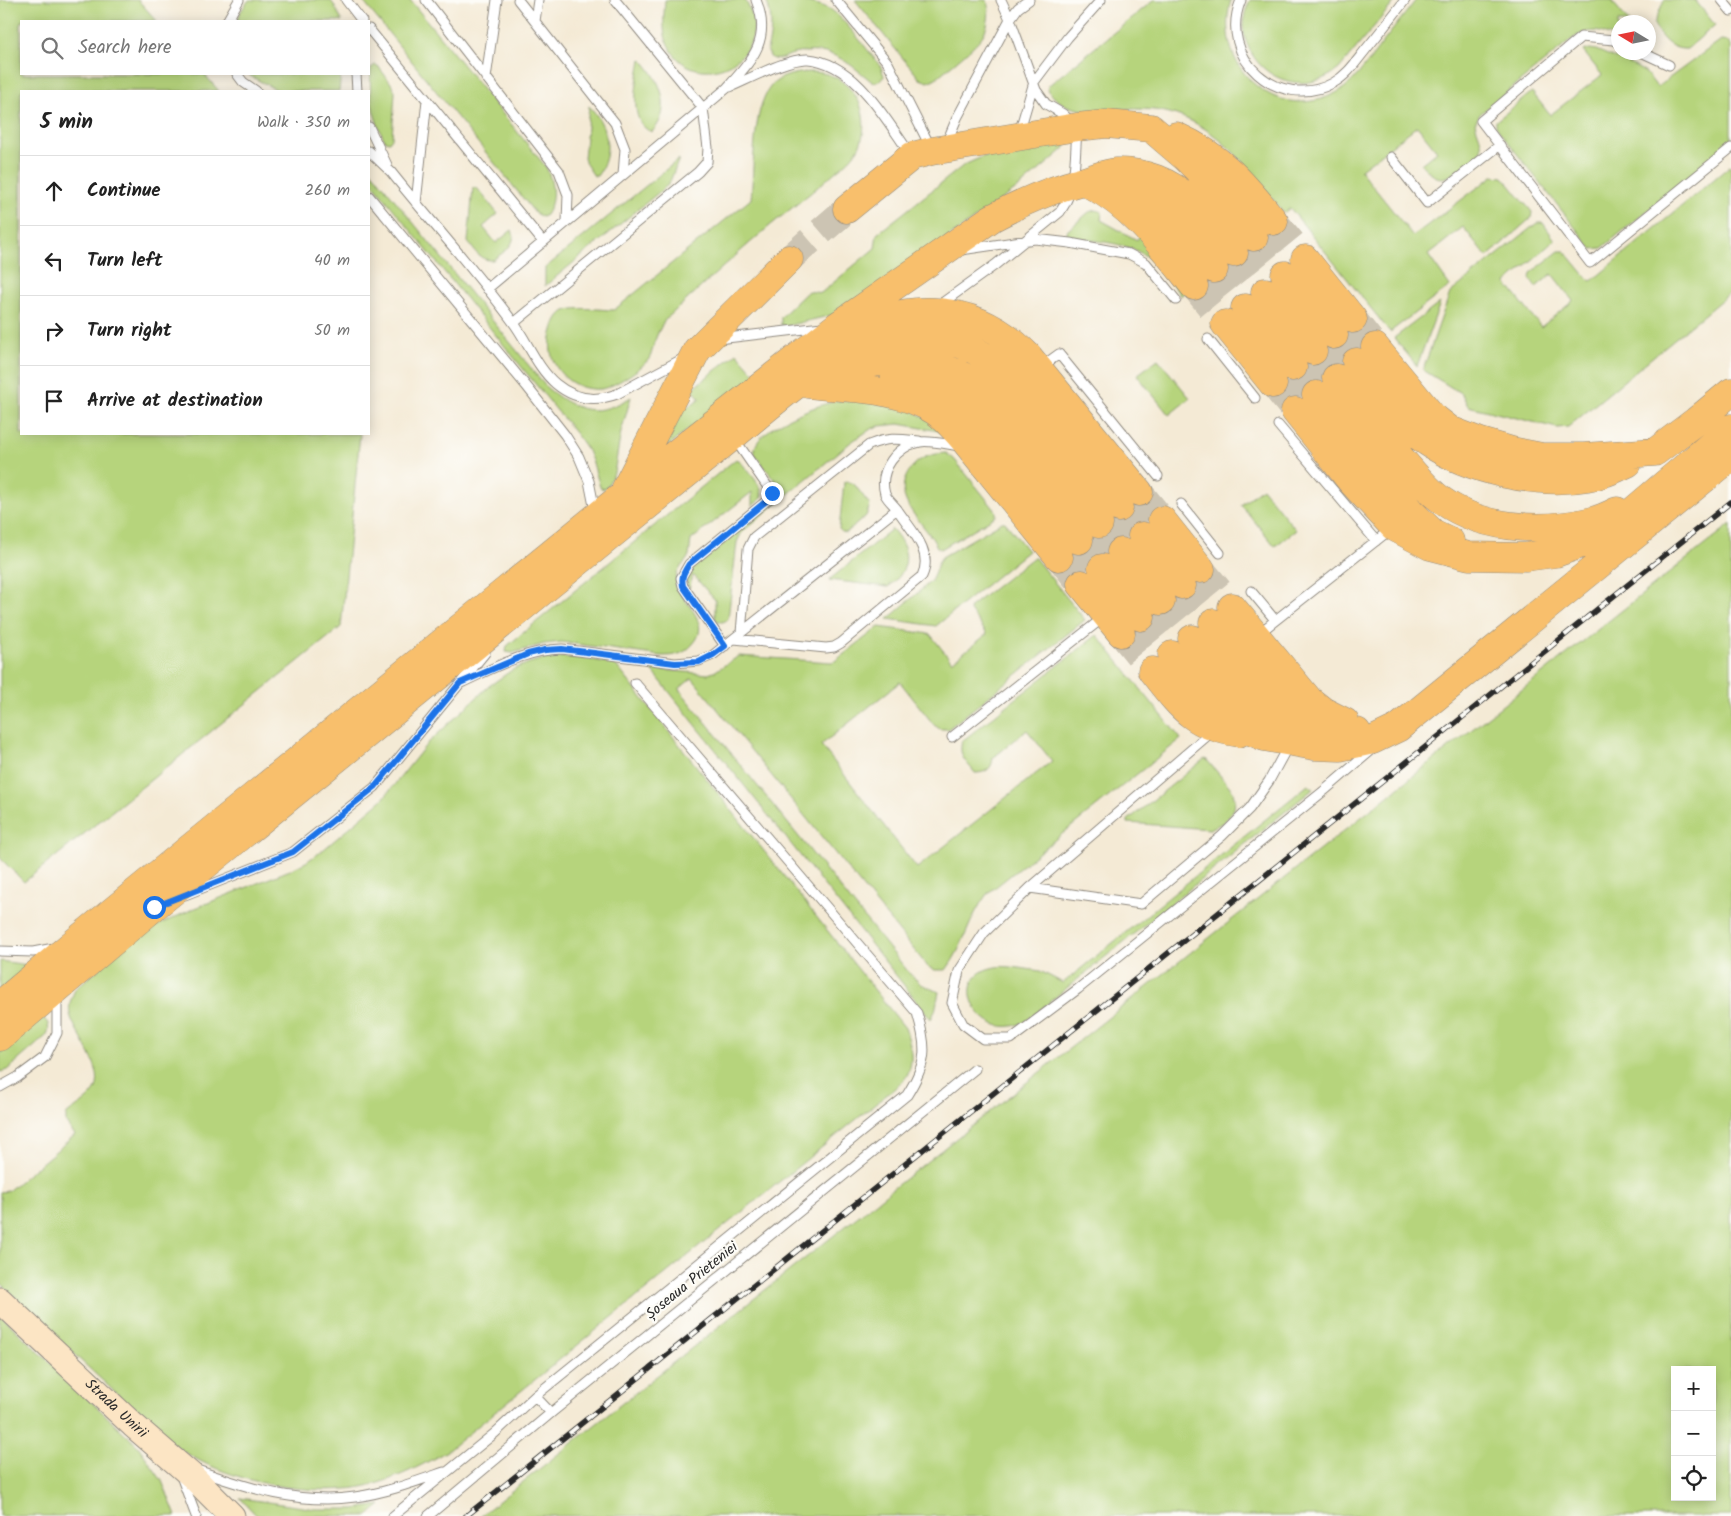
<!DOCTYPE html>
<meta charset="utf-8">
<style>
:root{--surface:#fff;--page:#f6f6f6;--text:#222;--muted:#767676;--line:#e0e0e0}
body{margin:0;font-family:Kalam,sans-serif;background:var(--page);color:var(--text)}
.controls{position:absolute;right:15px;bottom:15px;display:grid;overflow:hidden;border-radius:0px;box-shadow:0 2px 12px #0003}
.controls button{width:45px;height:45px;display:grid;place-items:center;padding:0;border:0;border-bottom:1px solid var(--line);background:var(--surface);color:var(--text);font:25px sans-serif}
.compass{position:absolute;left:1611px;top:15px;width:45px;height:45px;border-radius:50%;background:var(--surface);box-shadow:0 2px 12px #0003;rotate:280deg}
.stop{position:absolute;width:15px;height:15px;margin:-11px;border:4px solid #1a73e8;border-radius:50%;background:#fff}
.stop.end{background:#1a73e8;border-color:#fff;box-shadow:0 1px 5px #0008}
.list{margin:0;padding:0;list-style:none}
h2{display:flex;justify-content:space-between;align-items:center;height:65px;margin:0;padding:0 20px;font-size:21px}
h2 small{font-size:16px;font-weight:400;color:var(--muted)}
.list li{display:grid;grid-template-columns:32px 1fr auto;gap:15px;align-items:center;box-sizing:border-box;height:70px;padding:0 20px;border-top:1px solid var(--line)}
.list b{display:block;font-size:19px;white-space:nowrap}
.list em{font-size:16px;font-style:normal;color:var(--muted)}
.icon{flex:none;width:28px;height:28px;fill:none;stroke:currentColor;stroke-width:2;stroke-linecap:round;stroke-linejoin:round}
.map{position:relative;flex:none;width:1731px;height:1516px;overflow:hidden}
.search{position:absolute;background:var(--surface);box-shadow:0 2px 12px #0003;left:20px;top:20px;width:350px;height:55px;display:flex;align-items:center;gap:12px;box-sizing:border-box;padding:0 18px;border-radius:0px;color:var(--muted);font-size:19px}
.panel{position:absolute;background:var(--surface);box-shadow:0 2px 12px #0003;left:20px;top:90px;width:350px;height:345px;border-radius:0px}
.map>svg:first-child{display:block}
</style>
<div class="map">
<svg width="1731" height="1516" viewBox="0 0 1731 1516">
<rect width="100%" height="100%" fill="#fdfcf7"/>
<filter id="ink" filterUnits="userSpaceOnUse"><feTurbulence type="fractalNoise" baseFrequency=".02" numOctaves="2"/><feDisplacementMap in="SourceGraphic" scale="10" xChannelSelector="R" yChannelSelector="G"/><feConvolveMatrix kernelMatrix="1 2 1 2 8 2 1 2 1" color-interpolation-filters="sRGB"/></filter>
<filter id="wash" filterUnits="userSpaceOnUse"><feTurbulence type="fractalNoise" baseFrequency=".0096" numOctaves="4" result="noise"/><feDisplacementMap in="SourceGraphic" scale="20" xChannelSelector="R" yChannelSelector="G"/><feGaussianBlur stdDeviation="1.12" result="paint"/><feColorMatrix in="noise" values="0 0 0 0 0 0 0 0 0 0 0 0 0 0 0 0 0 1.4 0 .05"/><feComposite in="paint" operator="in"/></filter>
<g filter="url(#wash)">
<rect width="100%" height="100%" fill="#f4ead5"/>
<!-- green -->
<path fill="#b6d47b" stroke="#708053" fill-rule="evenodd" d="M0,0H138L157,21H21V74H204L219,91H21V434H360L341,627L24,882L0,858Z
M249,0H330L334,5L342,21H237L241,11Z
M362,0H410L546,167C553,182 556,200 546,215L542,217L535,213Z
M665,0H745C782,58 691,101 667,42C662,29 664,14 665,0Z
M766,0C787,0 811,0 830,9C842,16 871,54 881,67L884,76L882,80L875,82L871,81C844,59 830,46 793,54C786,56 778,62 771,58L767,50C772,33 773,17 766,0Z
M855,0H987C990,12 989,24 983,35C978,44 946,70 936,78L928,82L920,79Z
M1154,0H1231C1211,70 1282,130 1344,88C1354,81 1364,67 1372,57C1386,38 1401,19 1416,0H1611L1629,22H1618V35C1612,37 1609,35 1603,33C1593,29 1584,32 1575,37L1480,114L1475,123C1477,132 1483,141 1481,150C1479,158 1470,163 1464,167C1444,181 1438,183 1421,164L1437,151L1417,126L1360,170L1413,236L1493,176L1503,177L1532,212L1531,218L1487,257L1463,227L1428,255L1450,286L1390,332L1290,208L1284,213C1256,179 1230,139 1189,120C1172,112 1155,109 1137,109C1103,107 1073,121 1047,90L1049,85Z
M1250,0H1396L1339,69C1300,100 1248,75 1243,27C1243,18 1246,8 1250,0Z
M1664,0H1695L1715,25L1687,49C1671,50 1660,38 1654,24Z
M1721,40L1727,41L1731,46V142L1602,248L1592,249L1499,131L1496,126V121L1532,92L1550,115L1602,75L1583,51L1590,49L1596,50L1636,67L1646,73L1657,87Z
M641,59C660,78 674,109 652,132C626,123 638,79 641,59Z
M375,65L378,66L393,86L395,92L392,138L389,142L385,141C372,114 369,98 371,68Z
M810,72C830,72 843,79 855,95C866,111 867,136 856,152C850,161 841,167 834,173C814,191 793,207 772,224C735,255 700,288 665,320C660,328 656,336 654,344C652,349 652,354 649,359C641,369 614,387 601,389C568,392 542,362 553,330C555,323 558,315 565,311C576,306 602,310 614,310L751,199C754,170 752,108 771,86C781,75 796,73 810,72Z
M248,74H341L339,91H279L252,77Z
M589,106C608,125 614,154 597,176H594L586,164L584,158Z
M1058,139L1065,141L1066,145L1064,149L1022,185L841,313L786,326L781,325V317L808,291L821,293L875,248L877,234L964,165L982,157Z
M679,159L669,184L545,286V268Z
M1731,165V292L1568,427L1557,428L1468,406L1462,394L1423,370L1450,293L1537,223H1543L1555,240L1506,283L1541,327L1573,301L1552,274L1536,287L1530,279L1531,273L1559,251H1565L1588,279L1591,281L1594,279Z
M369,168L547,388C577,412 597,418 631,397L621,432L614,473L607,487L603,489L600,487L593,463L588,451L576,434L369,179Z
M473,188H477L498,214L483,227L496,243L512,230C518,245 503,252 493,260C480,261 475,251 468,242Z
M1096,210L1102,212L1101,220L1137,240L1142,231L1184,293L1181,296C1173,286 1166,274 1157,265C1135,242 1101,242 1072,238L1067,236V231L1089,212Z
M1440,303L1417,366L1394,338Z
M737,353L756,375L668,446L665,441L680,401L687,408L700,398L692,389Z
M1158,359L1190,398L1169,415L1137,375Z
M856,400L910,409L950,433L899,424L879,426L871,429L851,442L742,532L737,542L728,619C723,623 720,623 715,619V600L693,575L689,589C683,578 688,571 697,564L782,494V489L755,455C748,430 818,404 837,401C843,400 850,400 856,400Z
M946,453L954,459L996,511V516L941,549L937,547C926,522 888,500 910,470C919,457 931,454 946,453Z
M736,459L739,460C745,468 766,488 761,498C759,501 755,504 752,506V492L691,540C690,545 690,551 689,555C686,564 676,568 676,579C676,601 716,620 692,645C683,655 674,656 661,656L562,642L544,644L512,653L506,652L507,646Z
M847,481L854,484L870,505L866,516L846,533L842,532L839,529L844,483Z
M1262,488L1296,530L1275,546L1241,505Z
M1002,522H1005L1028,551L936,626L888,619L930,582C936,574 936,564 942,557Z
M1731,524V1516H480ZM1675,1370H1712V1497H1675Z
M892,529C910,549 912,569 888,587L829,580Z
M1034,557L1085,620L948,729H940L934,725L900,682L821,745L917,868L1052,761L1027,730L993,758C992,769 986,773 975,773C966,761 958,757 962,741L1097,635L1181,739L987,894C968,919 965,945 946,970H935L928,967L692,678L679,689L910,974L921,984L939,992L935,1011L931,1019L651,669L708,674L714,672L739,656L831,662L835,661L879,627L930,634L952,662L987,634L969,609L971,606Z
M562,657L581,658L615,664L905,1028C912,1047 916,1070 900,1084L447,1451C416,1469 381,1487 345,1489C295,1493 234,1481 191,1456C163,1440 141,1416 118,1395C78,1358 38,1321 0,1282V1192L8,1191L75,1135L66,1123V1115C74,1108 86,1102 93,1093C110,1073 75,1035 70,1014C68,1005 72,996 76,988L141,933L193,909L290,870L306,862L323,850L383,799L427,744L489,686L512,670L529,663L543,659Z
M1206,759L1230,787L1233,792L1235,800L1234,809L1224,822L1210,829L1128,823V820L1203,760Z
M1308,785L1313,788L1312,790L1026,1021C982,1046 947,979 991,968C1004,964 1021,969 1034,970L1040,971L1063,983Z
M0,961L28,965L0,991Z
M41,1018C50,1020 50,1030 46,1036L7,1070L0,1072V1050L34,1020Z
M0,1315L138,1446L162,1481L176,1516H0Z
M240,1498L316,1509H354L381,1505L368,1516H257Z"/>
</g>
<g filter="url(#ink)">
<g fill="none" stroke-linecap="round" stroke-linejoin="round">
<!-- highway-tunnel -->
<path stroke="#ccc4b3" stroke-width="28" stroke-dasharray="28 14" stroke-linecap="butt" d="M1274,221L1305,259
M1254,237L1285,275
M1234,253L1265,292
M789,259L847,209
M1214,269L1245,308
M1194,286L1225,324
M1353,319L1375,347
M1334,335L1356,362
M1313,351L1336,378
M1293,367L1316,395
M1273,384L1295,411
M1139,492L1162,520
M1119,508L1142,536
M1099,524L1121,552
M1079,540L1102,568
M1059,557L1081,584
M1201,569L1232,607
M1182,585L1213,623
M1161,601L1192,639
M1141,617L1172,655
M1121,633L1152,671"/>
<defs>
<path id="lane" d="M346,0L362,21
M426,0L559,171L568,195L567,222
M518,0L615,123L625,149L623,175
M836,0L888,63L931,148
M1241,0C1217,58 1279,112 1333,83C1348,75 1357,60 1367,48C1380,32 1393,16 1405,0
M1722,0L1731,11
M227,21L239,0
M535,21L538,0
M369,29L543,242
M1618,42L1614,40L1581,37L1481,121L1590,263L1731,148
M1641,52L1669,65
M237,74L243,82L256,91
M356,74L357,91
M486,78L497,0
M730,87C749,79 788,58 808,59C856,63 886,120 911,155
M369,127L387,165
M1019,133L1034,82L1068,37L1101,0
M946,144L957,118L1010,19L1018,8L1029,0
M369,151L391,172C431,222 475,270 513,322C528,342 537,368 556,384C574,399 595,402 617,394L684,358
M1391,157L1427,203L1500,145
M369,196L528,388L565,435L579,457L589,481L595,511
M416,203L427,100
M961,250L1035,239L1070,243L1129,254L1146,263L1176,300
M487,289L727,88C752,60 772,40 756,0
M938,306L995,265L1060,212C1077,189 1075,155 1077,127L1063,114L1046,104L1036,90L1010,19L1001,0
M514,323L698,172L707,162L708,148L703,108L615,0
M718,339L822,327
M1208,339L1255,398
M1041,367L1059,354L1158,476
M1278,425L1376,541
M1181,504L1220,553
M1251,591L1275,620
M741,633L748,549L754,537L869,445C889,437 899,439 919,441
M1258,634L1391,529
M734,639L826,648L834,647L841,643L922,576C934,551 910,529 897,509
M725,646L683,586L681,578L689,564L770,498L772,493L734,438
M461,683C494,668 525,650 562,649L675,663L699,661L713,655L897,509C893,504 887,499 885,494C878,470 897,446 920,442C930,440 951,445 962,446
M1214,730L1030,888L984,933L959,971L952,1003L963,1024L983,1039H1011L1078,989L1325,790L1374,748
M952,737L1104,617
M1030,888L1141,904L1222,836L1250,808L1269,781L1288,746
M185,895L293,852L375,787L485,653
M0,951L33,952L54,948
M0,1087L18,1077L45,1057L57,1033V995
M535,1396L551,1413
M197,1470C248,1488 300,1505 355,1497C385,1493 415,1482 444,1472
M181,1476L196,1516
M393,1516L495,1433L535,1396L907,1095C927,1063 928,1049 917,1013L635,683
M428,1516L551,1413L975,1069"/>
<g id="secondary">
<path id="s1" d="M0,1300L133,1425L192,1476L232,1516"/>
</g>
<path id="highway" d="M1176,136C1221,156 1244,184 1274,221
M1107,181C1158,193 1183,231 1214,269
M1091,185C1135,208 1163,248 1194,286
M847,209L912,156L932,151L1077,127L1106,124L1151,128L1186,158L1205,177L1254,237
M1305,259L1353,319
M1285,275L1334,335
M1265,292L1313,351
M1245,308L1293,367
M1225,324L1273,384
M844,338C906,298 976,303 1028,356L1139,492
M1375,347L1432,416L1450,430L1481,442L1512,451L1542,457H1584L1655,452L1696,421L1731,392
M1356,362C1373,384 1392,412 1411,431C1416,435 1422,438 1427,442C1470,471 1537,486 1588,477C1602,475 1616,469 1628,463
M836,371C899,352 958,358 1005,408C1016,420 1026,434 1036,447C1057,473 1078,499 1099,524
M895,377C932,380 946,389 973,412L1079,540
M1336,378C1354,400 1371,422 1389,444C1403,461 1418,480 1435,495C1476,530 1541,533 1592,521C1600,519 1609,515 1617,511
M808,384C850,389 898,387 935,411C947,419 956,431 965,441L1059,557
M1316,395L1411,512L1433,533L1450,541
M1295,411L1351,481L1394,527L1430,546L1469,556L1526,557L1556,553L1587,542L1619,523L1731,428
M626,488L697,350L789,259
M1162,520L1201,569
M1142,536L1182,585
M1121,552L1161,601
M1102,568L1141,617
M1081,584L1121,633
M1232,607L1309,700L1323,711L1345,722
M1213,623C1253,673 1285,730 1357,732
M1192,639L1255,715L1281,735
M1172,655L1219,713L1234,724L1264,737L1314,746L1340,747L1373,740L1398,728L1731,457
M1152,671C1180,706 1192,726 1239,733
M0,1005L76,941L622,496L837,326L992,218C1022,202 1051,189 1084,181C1095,178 1105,173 1117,172C1143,171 1171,182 1190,200C1206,216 1220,236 1234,253
M0,1037L154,907L733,436C791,389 854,326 936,338C974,344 1000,364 1025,392L1119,508"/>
</defs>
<!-- lane casing -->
<use href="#lane" stroke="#908a80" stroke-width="11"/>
<!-- secondary casing -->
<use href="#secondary" stroke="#908a80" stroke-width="27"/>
<!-- highway casing -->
<use href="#highway" stroke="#908a80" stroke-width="29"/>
<!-- lane -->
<use href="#lane" stroke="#fff" stroke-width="9"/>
<!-- secondary -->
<use href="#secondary" stroke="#fce5c4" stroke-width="25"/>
<!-- highway -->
<use href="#highway" stroke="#f8bf6c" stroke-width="28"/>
<defs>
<path id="rail" d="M466,1516L1731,502"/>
</defs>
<!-- rail casing -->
<use href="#rail" stroke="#2b2b2b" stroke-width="5.5"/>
<!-- rail -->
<use href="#rail" stroke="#fdfcf7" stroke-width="4" stroke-dasharray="11" stroke-linecap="butt"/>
</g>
</g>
<g fill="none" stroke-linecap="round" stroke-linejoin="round" filter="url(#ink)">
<!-- route -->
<path stroke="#1a73e8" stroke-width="6" d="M154,907L293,852L375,787L460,683L528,654L545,650L562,649L675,663L699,662L713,655L725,646L683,586C681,576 684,572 689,564L770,498L772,493"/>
</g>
<g text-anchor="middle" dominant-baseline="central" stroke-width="4.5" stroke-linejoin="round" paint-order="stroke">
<!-- street labels -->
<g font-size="15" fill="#2b2b2b" stroke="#fdfcf7">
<text transform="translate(692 1281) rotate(-39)">Șoseaua Prieteniei</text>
<text stroke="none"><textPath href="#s1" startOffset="159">Strada Unirii</textPath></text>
</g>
</g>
</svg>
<div class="controls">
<button>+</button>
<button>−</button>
<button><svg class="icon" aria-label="locate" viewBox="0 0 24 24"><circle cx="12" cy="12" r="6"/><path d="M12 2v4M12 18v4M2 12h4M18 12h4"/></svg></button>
</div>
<svg class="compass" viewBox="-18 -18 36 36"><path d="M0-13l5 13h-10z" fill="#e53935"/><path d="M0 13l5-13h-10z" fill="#767676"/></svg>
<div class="stop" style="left:154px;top:907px"></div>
<div class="stop end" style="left:772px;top:493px"></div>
<div class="search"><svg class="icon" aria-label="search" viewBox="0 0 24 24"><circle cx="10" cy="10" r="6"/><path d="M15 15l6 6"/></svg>Search here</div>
<section class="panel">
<h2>5 min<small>Walk · 350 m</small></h2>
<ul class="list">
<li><svg class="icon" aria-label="ahead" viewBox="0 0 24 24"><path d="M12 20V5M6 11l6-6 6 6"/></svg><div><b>Continue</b></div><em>260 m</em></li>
<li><svg class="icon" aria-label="left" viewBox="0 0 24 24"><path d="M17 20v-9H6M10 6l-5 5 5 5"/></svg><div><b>Turn left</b></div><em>40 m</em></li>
<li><svg class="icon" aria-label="right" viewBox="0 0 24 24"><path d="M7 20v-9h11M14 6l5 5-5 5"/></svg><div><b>Turn right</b></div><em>50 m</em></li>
<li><svg class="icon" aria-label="arrive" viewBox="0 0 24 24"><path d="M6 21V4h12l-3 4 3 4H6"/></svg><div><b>Arrive at destination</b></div></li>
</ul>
</section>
</div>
